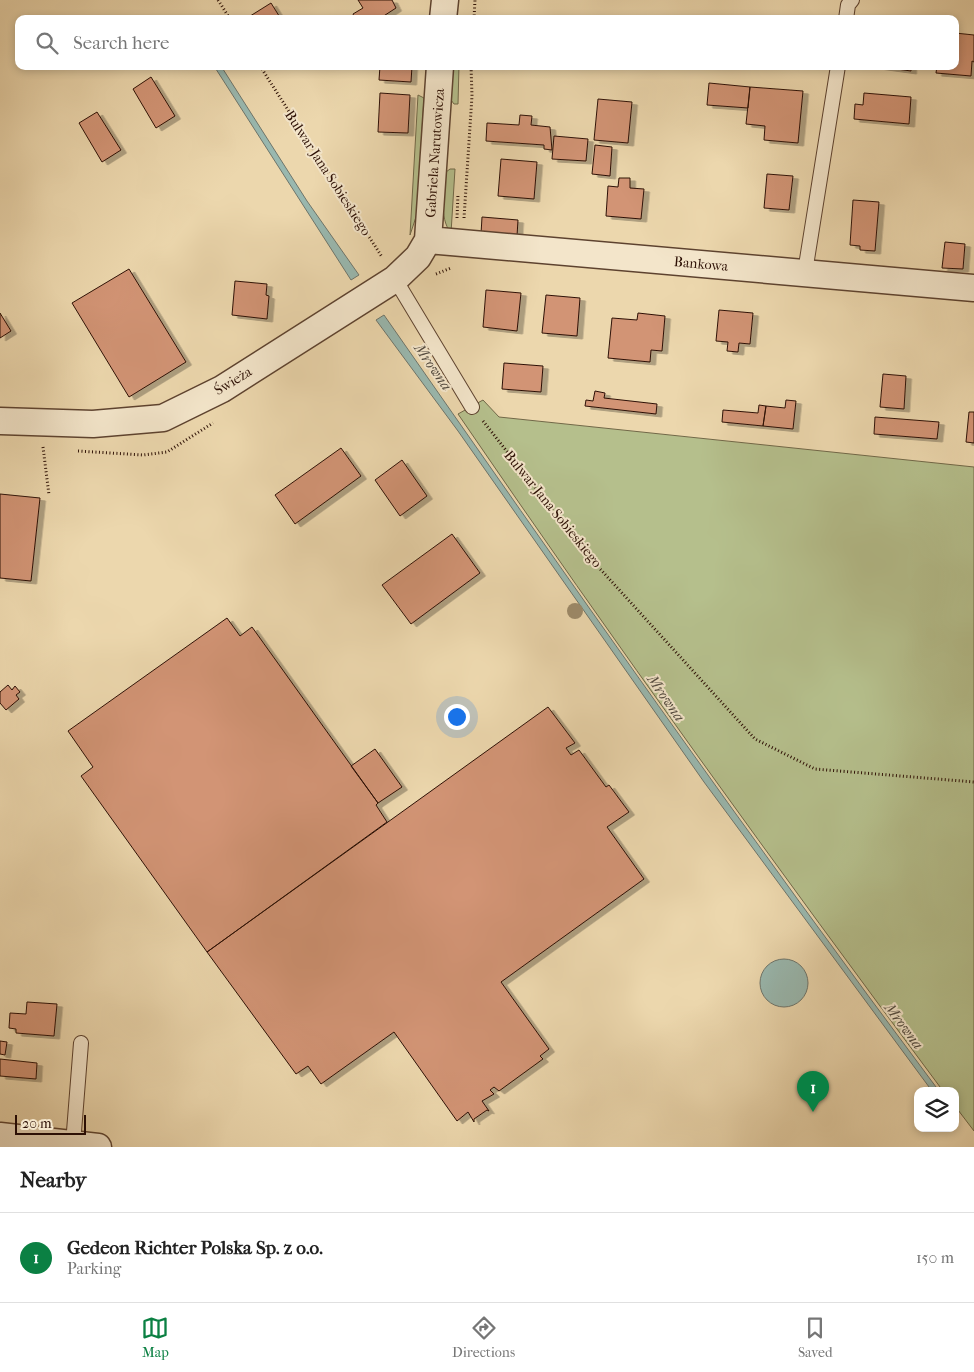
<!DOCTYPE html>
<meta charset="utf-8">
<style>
:root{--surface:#fff;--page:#f2f2f2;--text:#222;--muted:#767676;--line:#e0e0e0;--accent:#0b8043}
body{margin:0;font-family:"IM FELL French Canon",serif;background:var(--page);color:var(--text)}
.controls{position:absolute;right:15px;bottom:15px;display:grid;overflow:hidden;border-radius:10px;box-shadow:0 2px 8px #0003}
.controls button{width:45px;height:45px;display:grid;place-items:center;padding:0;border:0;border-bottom:1px solid var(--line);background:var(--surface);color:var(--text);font:25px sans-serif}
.scale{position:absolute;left:15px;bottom:12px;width:71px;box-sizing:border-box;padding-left:5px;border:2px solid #2d1005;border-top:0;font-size:14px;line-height:18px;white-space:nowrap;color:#2d1005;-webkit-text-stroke:4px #f3e5ca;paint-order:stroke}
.you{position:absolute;left:456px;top:716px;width:18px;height:18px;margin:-12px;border:4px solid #fff;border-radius:50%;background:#1a73e8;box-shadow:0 0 0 8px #1a73e833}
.badge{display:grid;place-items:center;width:32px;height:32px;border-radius:50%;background:var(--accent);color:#fff;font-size:16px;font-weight:700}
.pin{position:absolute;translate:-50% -41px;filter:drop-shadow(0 1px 2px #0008)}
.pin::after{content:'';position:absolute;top:26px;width:18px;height:15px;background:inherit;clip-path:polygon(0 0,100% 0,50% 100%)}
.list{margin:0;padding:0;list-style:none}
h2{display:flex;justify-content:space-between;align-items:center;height:65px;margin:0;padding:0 20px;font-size:21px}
h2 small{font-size:16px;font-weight:400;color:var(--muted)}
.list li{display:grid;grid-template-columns:32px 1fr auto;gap:15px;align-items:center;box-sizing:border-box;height:90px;padding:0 20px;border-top:1px solid var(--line)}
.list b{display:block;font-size:19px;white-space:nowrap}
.list p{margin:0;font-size:16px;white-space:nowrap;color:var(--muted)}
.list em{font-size:16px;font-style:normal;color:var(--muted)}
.icon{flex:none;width:28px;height:28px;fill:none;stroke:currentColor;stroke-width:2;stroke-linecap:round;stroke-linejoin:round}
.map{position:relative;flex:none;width:974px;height:1147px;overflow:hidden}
.search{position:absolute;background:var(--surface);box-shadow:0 2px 8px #0003;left:15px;right:15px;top:15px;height:55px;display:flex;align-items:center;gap:12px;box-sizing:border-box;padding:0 18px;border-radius:10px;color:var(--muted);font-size:19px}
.sheet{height:155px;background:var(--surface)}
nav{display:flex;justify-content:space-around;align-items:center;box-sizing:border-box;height:70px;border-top:1px solid var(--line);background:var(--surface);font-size:14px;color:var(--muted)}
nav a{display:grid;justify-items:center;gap:2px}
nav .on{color:var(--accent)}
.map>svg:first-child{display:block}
</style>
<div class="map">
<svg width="974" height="1147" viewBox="0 0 974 1147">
<defs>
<filter id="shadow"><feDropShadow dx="5.5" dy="3" stdDeviation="0" flood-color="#0004"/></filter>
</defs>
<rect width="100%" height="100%" fill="#ecd7ad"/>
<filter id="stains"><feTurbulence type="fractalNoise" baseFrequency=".004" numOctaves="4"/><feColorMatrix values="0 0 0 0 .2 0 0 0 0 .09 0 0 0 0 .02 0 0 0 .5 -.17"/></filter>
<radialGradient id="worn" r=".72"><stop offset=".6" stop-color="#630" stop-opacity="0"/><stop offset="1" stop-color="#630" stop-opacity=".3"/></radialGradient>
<!-- green -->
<path fill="#b5bf8c" stroke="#716848" d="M453,66H459L458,104H454L451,100Z
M418,95L424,98L417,214L410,235Z
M450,169H455L451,233C438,217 445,191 446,172Z
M483,400L499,417L974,467V1131L955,1106V1091H943C777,868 615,644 458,414Z"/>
<!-- water -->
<path fill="#99b8af" stroke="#6e756b" d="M214,66H221L307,201L359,275L351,280Z
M384,315C566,576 748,836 939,1091H932L704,782L458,431L376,320Z
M760 983a24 24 0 1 1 48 0a24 24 0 1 1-48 0Z"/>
<!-- building -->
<path fill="#d29474" stroke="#2d1005" filter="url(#shadow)" d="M358,0H392L396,8L379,19H355L353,14L363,8Z
M271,3L281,19H247V18Z
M955,33L974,35V62L972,61L971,76L936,73L937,66H955Z
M380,66H412L411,82L379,80Z
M875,66H911V71Z
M151,77L175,116L156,128L133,89Z
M709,83L750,87L748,108L707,105Z
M750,87L803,91L798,143L764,140L765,126L746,124Z
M380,93L410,95L408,133L378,132Z
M864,93L911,97L909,124L854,119L855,104L863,105Z
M598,99L632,102L628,143L594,140Z
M97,112L121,150L102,162L79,123Z
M520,115L532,116L531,125L550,127L552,150L544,149V145L486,141L487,123L519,125Z
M554,136L588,139L586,161L552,159Z
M595,145L612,147L610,176L592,174Z
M501,159L537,162L534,199L498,196Z
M767,174L793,176L789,210L764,208Z
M619,178H630V188L644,189L641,219L606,216L608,186L618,187Z
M853,200L879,202L875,251L860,250V246L850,245Z
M482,217L518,220L517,236L481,234Z
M945,242L965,244L963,269L942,268Z
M129,269L186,362L129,397L72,303Z
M235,281L267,284L266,295L269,296L267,319L232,315Z
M486,290L521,293L517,331L483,327Z
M546,295L580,298L577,336L542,333Z
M719,310L753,313L750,344L739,343L738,352L727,351L728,342L716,341Z
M0,313L11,331L0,338Z
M638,313L665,316L662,351L651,350L650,362L608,358L612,318L637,320Z
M504,363L543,366L541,392L502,389Z
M883,374L906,376L904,409L880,407Z
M595,391L605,393L604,398L657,404L656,414L585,406L586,400L593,401Z
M786,400L796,401L793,429L763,426L766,406L785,408Z
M759,405L766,406L763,426L722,422L723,410L758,413Z
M969,412H974V443L966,442Z
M875,417L939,422L937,439L874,434Z
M341,448L361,476L295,524L275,495Z
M402,460L427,496L400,516L375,480Z
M0,494L40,498L31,581L0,578Z
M452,534L480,573L411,624L382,585Z
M227,618L240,636L252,627L378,803L376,805L387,822L207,952L81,776L93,767L68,731Z
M8,685L12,690L15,686L20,692L16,695L19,699L6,710L0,703V692Z
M548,707L575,743L566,748L571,755L579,750L606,787L609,785L629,812L607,827L644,879L501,982L549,1049L540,1056L543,1059L499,1091L494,1087L490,1090L494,1094L482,1101L489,1111L487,1110L474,1119V1122L468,1112L457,1121L394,1032L321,1084L308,1066L296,1074L207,952Z
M375,749L402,787L378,803L351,766Z
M27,1002L57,1004L54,1036L16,1033V1029L9,1028L10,1013L26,1014Z
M0,1041L7,1042L5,1055L0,1054Z
M0,1059L37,1063L36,1079L0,1076Z"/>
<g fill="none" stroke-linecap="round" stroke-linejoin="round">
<defs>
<path id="service" d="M846,19L848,5L852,0
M805,272L838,66
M395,279L472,407
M73,1144L81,1043"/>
<path id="minor" d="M443,19L445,0
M428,240L974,288
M0,421L93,424L163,418L222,389L395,279L418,257L428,240L440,66
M0,1136L98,1147"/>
</defs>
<!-- service casing -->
<use href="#service" stroke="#5d422f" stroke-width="16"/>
<!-- minor casing -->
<use href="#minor" stroke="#5d422f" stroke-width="29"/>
<!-- path -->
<path stroke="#2d1005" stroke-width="3" stroke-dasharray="1 2.5" stroke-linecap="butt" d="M218,0L230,19
M474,19L475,0
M260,66L382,257
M457,218L458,194
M464,218L472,96L471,66
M436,274L451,268
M483,421L592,560L755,739L815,769L974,782
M43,447L49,495
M78,451L143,455L167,452L213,423"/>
<!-- service -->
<use href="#service" stroke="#f3e5ca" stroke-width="14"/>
<!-- minor -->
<use href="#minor" stroke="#f3e5ca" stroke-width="26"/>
</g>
<!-- trees -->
<circle fill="#9d8b6a" cx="575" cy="611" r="8"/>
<g text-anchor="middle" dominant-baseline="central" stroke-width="4" stroke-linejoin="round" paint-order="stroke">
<!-- street labels -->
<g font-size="14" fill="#2d1005" stroke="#f3e5ca">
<text transform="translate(435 153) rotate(-86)">Gabriela Narutowicza</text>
<text transform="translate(328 173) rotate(57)">Bulwar Jana Sobieskiego</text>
<text transform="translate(701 264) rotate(5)">Bankowa</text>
<text transform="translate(233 381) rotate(-31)">Świeża</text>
<text transform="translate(553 509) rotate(51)">Bulwar Jana Sobieskiego</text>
</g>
<!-- water labels -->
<g font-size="15" font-style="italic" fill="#534b40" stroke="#f3e5ca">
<text transform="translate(433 367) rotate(55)">Mrowna</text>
<text transform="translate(666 698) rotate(55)">Mrowna</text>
<text transform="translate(904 1026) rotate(53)">Mrowna</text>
</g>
</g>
<rect width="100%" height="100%" filter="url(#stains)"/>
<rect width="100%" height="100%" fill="url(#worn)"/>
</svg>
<div class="controls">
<button><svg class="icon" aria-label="layers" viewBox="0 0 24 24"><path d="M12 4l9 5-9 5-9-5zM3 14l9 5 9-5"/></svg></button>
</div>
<div class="scale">20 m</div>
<div class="you"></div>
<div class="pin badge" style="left:813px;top:1112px">1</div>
<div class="search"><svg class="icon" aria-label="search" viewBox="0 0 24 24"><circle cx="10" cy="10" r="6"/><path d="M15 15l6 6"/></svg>Search here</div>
</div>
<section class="sheet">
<h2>Nearby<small></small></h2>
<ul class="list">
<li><span class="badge">1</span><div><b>Gedeon Richter Polska Sp. z o.o.</b><p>Parking</p></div><em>150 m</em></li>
</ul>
</section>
<nav>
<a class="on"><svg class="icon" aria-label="map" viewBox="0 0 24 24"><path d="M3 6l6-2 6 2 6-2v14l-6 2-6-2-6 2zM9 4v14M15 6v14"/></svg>Map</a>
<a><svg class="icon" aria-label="directions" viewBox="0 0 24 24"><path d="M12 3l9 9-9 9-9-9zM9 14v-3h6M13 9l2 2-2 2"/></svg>Directions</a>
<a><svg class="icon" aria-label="saved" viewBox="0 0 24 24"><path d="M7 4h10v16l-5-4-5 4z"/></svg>Saved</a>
</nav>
